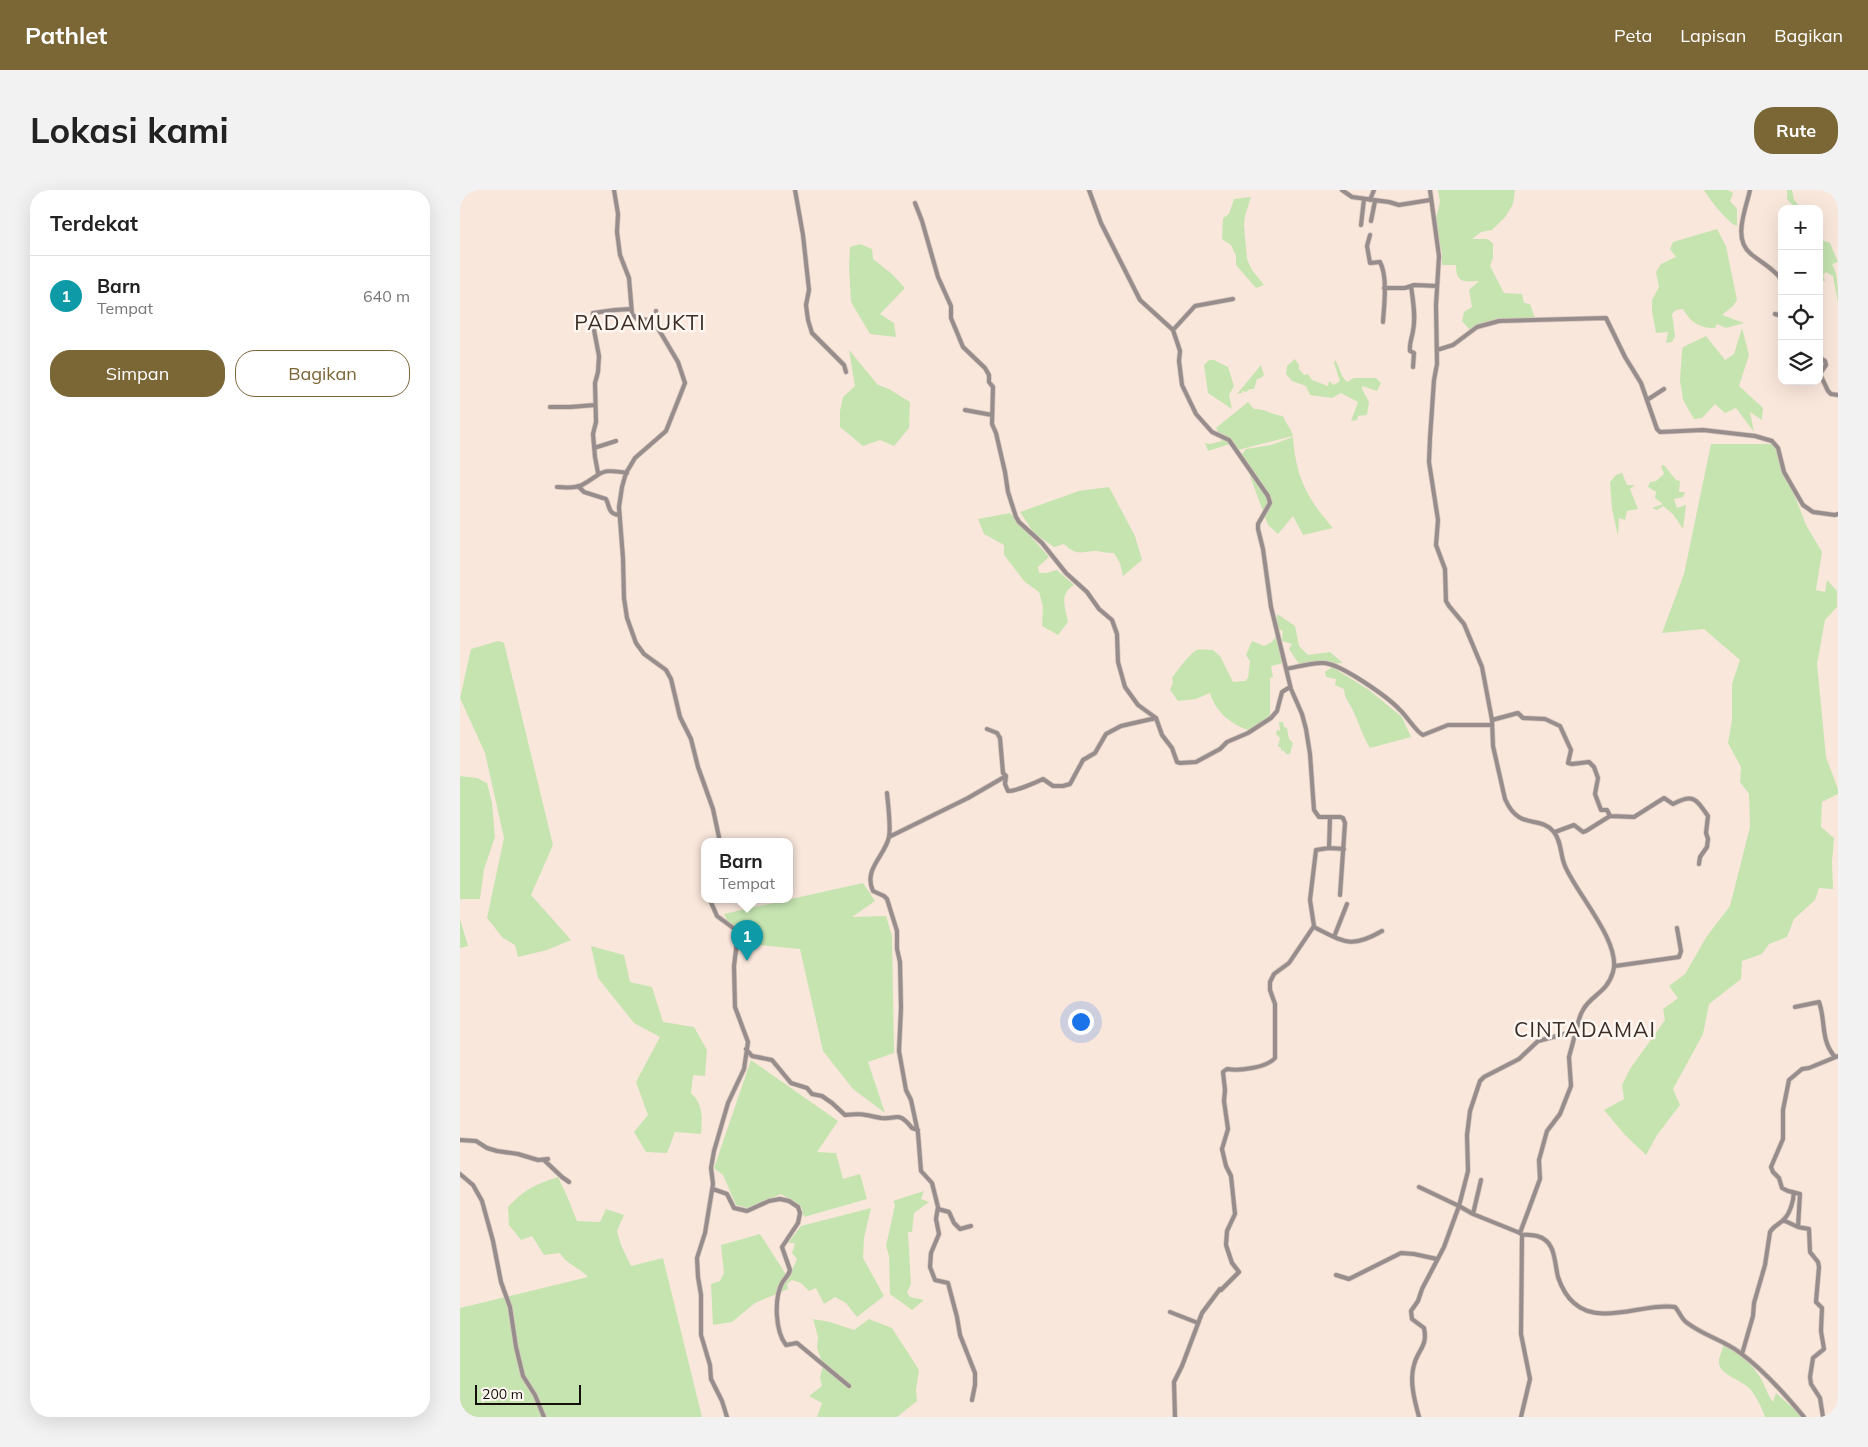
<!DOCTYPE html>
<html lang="id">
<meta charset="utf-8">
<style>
:root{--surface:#fff;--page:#f2f2f2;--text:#222;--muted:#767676;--line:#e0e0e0;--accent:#7b6636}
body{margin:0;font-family:Mulish,sans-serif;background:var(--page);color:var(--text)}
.controls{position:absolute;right:15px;top:15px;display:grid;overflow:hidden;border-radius:10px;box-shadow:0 5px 20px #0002}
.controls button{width:45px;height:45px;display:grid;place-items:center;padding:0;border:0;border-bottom:1px solid var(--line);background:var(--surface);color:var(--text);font:25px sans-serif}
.scale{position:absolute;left:15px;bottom:12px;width:106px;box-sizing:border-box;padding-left:5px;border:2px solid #16100c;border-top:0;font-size:14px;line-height:18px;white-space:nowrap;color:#16100c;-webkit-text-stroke:4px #fef7f2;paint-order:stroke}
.you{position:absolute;left:620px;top:831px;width:18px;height:18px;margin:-12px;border:4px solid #fff;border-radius:50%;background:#1a73e8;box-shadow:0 0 0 8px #1a73e833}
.badge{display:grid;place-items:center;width:32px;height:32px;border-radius:50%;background:var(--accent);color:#fff;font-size:16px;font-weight:700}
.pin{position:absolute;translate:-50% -41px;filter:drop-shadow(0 1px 2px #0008)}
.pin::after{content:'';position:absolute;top:26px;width:18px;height:15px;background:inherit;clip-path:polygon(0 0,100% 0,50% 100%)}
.popup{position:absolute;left:241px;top:648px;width:92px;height:65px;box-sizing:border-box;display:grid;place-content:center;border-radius:10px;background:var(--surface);filter:drop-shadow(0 1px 4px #0005);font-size:16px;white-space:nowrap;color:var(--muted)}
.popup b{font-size:19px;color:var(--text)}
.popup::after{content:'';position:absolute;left:50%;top:100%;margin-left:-10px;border:10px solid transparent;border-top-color:var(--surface)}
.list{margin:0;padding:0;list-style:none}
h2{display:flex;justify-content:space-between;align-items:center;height:65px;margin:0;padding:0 20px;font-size:21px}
h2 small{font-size:16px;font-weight:400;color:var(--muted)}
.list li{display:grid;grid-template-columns:32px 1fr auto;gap:15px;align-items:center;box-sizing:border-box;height:80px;padding:0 20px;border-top:1px solid var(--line)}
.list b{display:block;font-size:19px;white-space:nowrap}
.list p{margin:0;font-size:16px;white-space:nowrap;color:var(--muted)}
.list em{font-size:16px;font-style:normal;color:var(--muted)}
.actions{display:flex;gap:10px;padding:15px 20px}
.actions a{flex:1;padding:11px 0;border:1px solid var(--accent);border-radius:20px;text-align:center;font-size:18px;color:var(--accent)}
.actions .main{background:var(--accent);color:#fff}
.icon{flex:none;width:28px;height:28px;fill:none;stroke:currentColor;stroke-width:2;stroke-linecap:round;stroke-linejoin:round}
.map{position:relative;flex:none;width:1378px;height:1227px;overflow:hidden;border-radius:20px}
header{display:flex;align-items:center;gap:30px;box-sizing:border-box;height:70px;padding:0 25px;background:var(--accent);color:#fff}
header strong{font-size:24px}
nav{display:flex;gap:28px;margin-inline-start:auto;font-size:18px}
.intro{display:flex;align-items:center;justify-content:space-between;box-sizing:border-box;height:120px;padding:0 30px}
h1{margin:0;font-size:35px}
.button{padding:12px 22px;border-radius:20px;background:var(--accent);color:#fff;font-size:18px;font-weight:700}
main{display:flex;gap:30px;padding:0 30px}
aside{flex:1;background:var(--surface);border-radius:20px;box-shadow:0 5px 20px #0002}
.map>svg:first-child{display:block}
</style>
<header>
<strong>Pathlet</strong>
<nav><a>Peta</a><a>Lapisan</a><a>Bagikan</a></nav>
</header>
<div class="intro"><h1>Lokasi kami</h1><a class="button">Rute</a></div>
<main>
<aside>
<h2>Terdekat<small></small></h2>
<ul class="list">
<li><span class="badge" style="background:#0f9aa8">1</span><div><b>Barn</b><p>Tempat</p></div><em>640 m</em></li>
</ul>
<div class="actions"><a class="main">Simpan</a><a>Bagikan</a></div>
</aside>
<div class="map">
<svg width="1378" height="1227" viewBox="0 0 1378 1227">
<rect width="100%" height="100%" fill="#fae7dc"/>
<!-- green -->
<path fill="#c5e4b0" d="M978,0H1055L1053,14L1046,26L1032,40L1021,42L1012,49H1027L1033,53V68L1030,76L1044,103L1062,104L1064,113L1070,114L1075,128L1030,131L1009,139L1002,131L1004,122L1012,117L1009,100L1019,91C1004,92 996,93 996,75H982V63L975,32L980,12Z
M1244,0H1268L1273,3L1270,11L1277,19V36C1269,34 1249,9 1244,0Z
M1327,0H1332L1334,10L1342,19H1336L1327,9Z
M791,7L785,26L784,35L787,69L792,80L804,95L796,98L776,75V66L771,55L762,49L763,28L769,24L774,9Z
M1257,39L1266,56L1277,110L1273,116L1262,125L1284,133L1266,138L1257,134L1255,138C1241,139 1230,132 1223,119L1216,120L1212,124L1215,146L1212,152L1206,153L1208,142L1196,143L1192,121V110L1199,97L1196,82L1201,74L1216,67L1210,59L1213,52Z
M1359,49L1370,53L1378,72L1372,74C1378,84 1378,100 1378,113L1373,86L1366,82L1363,85L1365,91H1359Z
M400,54L412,59L413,69L432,84L445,98L420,124L434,133L436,147L410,144L391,112L389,76L390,57Z
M1282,138L1289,165L1279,196L1303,218L1302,230L1290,222L1294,242L1276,218L1265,223L1255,214L1242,228L1234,229L1223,210L1220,190L1222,161L1223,157L1246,146L1265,170L1274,164Z
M389,160L418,195L429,199L450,212L449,238L434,256L420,250L403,256L380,237V221L383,207L395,196Z
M835,169L839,175V179L844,185L848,184L852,190L868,196L869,191L874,195L880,191L874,173L875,170C880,177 880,186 887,192L894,188H916L921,193L917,201L902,196V199L909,212L907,225L898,226L897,230L891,231L898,212L881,203L872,208L850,205L846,196L832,191L826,184L827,176Z
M749,170H754L768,177L774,196L769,205L772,219L748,203L744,175Z
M801,175L804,185L801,188L797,189L794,199H790L786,202L782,201V203L777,204Z
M788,212L794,219C806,219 813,225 823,226C826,234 831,238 833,246L774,261L770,254L748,261L745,253L750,254L762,251L756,238Z
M833,247C836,288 847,308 873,338L843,345L833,326L818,344L808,335L782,264L786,259L811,255Z
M1251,254H1315L1346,335L1362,362L1356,400L1365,402L1367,390L1377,401V417L1365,430L1357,474L1366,567L1378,599V604L1362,612L1361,637L1374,648L1372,672L1373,699L1359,698L1355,710L1334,729L1327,747L1309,754L1302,764L1282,771L1281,789L1249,814L1243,844L1213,899L1220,915L1197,945L1186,965L1165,945L1144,920L1164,909L1162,895L1170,879L1205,830L1203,819L1218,808L1209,796L1225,784L1247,746L1270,716L1290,637L1289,604L1280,592L1281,577L1268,553L1272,530V494L1280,470L1244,439L1202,443L1224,384Z
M1204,275L1216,290L1220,291L1219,302H1225L1223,307L1214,309L1217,318L1226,315L1223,339L1213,324L1203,316L1197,320L1192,318L1203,314L1195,308L1196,302L1188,297L1190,292L1196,291L1204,284L1201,276Z
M1162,283L1167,295H1175L1170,299L1178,319L1167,321L1165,330L1159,328L1158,346L1152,319L1150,292L1156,285Z
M649,297L675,346L682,370L663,386L660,373L654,363C648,363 643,362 637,361C621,361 618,367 604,354L594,357L574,343L560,322L619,301Z
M550,323L589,367L578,377L579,383H586L597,380L614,395C599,404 605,417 608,432L598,445L582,436L583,417L579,402L565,392L544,365V355L524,344L518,329Z
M817,424L835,436L839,456L848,465L870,462L883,473L848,476L839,474L829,459L832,454L822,451L823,441L816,438Z
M817,445L823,473L811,476L813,487L810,488V527L789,540C771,535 755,521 750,503L736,509L718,511L710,500L713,493L712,488C716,482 731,462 737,460C741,459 748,460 753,460L760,466L773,492L785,491L788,488L790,471L786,465L792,451L804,456L812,452Z
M38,451L44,453L93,655L71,705L111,750L87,760L58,767L55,755L43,748L27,728L44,648L25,563L0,508L11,459Z
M872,477L909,500L942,527L951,547L910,558C903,546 900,537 895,525C892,516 884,509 884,499L875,495L876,489L866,487L865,482Z
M819,532H823L824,537L827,538L829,549L833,553L830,564H826L823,560L821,561V558L818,556L820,548L816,544L817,540L820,541Z
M0,586L17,588L27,593L32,613L35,647L24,679L20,709H0Z
M403,693L415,711L392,727L426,726L432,746L434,863L408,872L425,923L393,899L363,861L340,759L279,753L264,724Z
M0,729L8,756L0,758Z
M131,756L164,765L170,792L192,797L203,832L234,837L247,860L245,886L233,885L231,903C244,915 242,928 241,944L215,942L207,963L186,962L174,942L188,925L176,892L200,847L174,833L138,788Z
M291,870L378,931L357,962L376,963L383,989L400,984L407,1009L344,1027L341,1016L321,1004L288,1018L276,1015L263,985L254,978Z
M98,987L107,1006L117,1031L140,1032L146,1019L164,1025L157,1041L161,1055L171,1076L203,1068L242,1227H0V1118L128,1087C119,1077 107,1075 100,1063L84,1065L72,1046L61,1050L49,1035L48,1017C65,999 74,995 98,987Z
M464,1001L461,1009L469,1012L454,1023L452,1042H448L451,1094L447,1102L450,1107L464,1110L452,1120L430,1104L429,1066L426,1056L435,1015L433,1011Z
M411,1018L404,1048L403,1068L424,1106L397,1127L386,1113L375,1107L364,1114L356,1098L349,1101L341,1093L332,1090L327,1094L328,1099L295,1113L272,1132L253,1135L251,1094L260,1091L264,1083L261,1055L300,1044L325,1083L327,1092L337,1069L332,1063L335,1053H328L341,1036Z
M353,1129L370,1132L394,1140L409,1129L432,1138L459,1180L456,1200L457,1211L437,1227H357L362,1213L349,1206L362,1196L360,1188L363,1175L357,1158L358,1147Z
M1263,1155C1277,1161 1292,1174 1300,1187C1305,1195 1307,1204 1313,1212L1316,1203L1343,1227H1305C1302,1218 1296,1206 1290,1199C1282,1190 1262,1186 1259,1174C1258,1167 1263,1161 1263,1155Z"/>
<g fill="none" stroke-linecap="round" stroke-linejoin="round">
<defs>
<path id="street" d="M154,0L158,24L157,42L160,65L169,88L172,124L177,129L190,130L196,135L218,172L225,193L206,241L175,268L166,283L162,297L159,317L163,368L164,408L167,428L176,453L184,464L206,480L211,489L220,527L231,549L238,577L253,619L260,652
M335,0L343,45L349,100L346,115L348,130L352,143L384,175L386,182
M629,0L641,33L680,110L713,140L720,161L719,171L722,195L736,224L752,242L769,250L808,306L810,313L798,334V339L803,359L811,417L831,499L842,524L846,539L850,564L854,620L859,627H880L883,628L885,633L880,705
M882,0L892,7L929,12L939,15L970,10
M970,0L979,66L976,115L977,174L974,190L970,248L969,272L978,330L976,355L985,379L986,411L989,416L1004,434L1022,477L1032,530L1033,556L1045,609C1059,641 1079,625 1093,641C1102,651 1100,665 1105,676C1116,703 1162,753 1153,782C1147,803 1131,805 1123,820C1119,826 1118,834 1116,841L1078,851L1059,869L1024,887L1020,891L1010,921L1007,945L1008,981L999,1016L1013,1024L1060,1043L1062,1045L1061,1144L1070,1189L1061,1227
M1290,0C1286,19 1272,49 1291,64C1303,74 1312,77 1322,90
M910,10L914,0
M455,13L462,31L478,87L491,116V128L503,157L525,178L529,185V192L533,197L532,234L536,243L545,282L548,302L556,327L559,332L582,353L606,383L627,402L639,419L652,430L657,444L658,472L665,497L678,515L696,528
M911,31L915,11
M901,35L904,9
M910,45L907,56L910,73L920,72C928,87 924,116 923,132
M951,96C953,110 956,127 953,141C952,148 949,153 950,161L954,163L953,177
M924,98H945L954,95L977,96
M1315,124L1322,126
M193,132L196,127V121
M713,140L735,116L773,109
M977,160L993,155L1017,137L1039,131L1146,128L1165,167L1181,193L1197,239L1200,242L1243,240L1295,246L1312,251L1318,258L1324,282L1343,315L1353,322L1375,325L1378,324
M1359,167L1365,171L1366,175L1360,184L1368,201L1371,204L1378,205
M1187,210L1204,199
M90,217H110L135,215
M505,220L532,225
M134,258L156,251
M138,283L135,267L133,244L136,232L135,193L138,182L139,166L134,140L133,123L155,120L171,119
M118,296L124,302L146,309C150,317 148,324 159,325
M97,297C104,297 115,299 122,295C144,283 138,278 167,283
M826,479C837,477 853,472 864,473C881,474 928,507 940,520C946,525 957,543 963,545L988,535H1032
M1032,530L1058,523L1063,528L1085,529L1100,536L1111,560L1108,573L1112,574L1129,572L1134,577L1138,588L1135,604L1141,620H1147L1150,626L1126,641L1123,642L1114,635L1095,642
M527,539L537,543L540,548L543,583L546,586L545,594L548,601C556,601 575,593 583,589L593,596H603L610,594L623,570L635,563L646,544L661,536L696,528L702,545L712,558L717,572L720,573L736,572L760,559L767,552L788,543L811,528L817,521L822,502L830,497
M427,603C428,614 431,637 429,647C425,666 403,679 413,701L424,706L427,709L437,741V759L440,772L441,818L439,861L446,900L451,910L458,943L461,981L472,993L478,1017L476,1029L479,1044L471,1063L470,1077L475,1090L488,1093L497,1127L500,1145L515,1183V1195L512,1210
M1150,626L1174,627L1204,608L1213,614C1234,603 1236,609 1248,626L1246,643L1248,649L1247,657L1240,667L1239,674
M429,647L508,608L546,586
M869,658L884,659
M250,710L257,726L276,740L278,744L274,776L275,817L288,852L284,879L268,913L254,961L251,978L253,994L245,1043L237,1068L238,1087L241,1105V1145L250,1175L251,1189L262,1211L267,1227
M854,737C884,752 891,759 922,741
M874,747L887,714
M1155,776L1219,767L1221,761L1217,738
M1335,817L1359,812C1366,831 1360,850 1375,867
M286,859L292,866L312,870L331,893L347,898L352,904L362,906L372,913L385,925C401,923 405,925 421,928C437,930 438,920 452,938L458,940
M0,950L16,951L27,958L37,961L58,964L78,970L88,969
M84,970L102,987L109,992
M0,984L13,995L22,1011L33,1051L41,1092L50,1117L56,1157L63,1186L75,1205L84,1227
M959,997L999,1016L984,1057L962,1099L958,1111L951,1121L952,1129L964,1138C968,1157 958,1159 954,1175C949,1191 955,1212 959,1227
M253,999L267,1004L274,1018L287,1021L309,1011L320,1009L329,1011L338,1017L340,1023L338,1033L322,1057L330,1080C329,1085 325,1088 322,1093C314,1109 315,1141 326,1155L337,1153L389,1196
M478,1019L489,1022L494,1033L500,1039L511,1036
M1013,1024L1021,990
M1323,1030L1338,1037
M1060,1043L1080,989L1079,970L1087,941L1100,924L1111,896L1109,867L1116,841
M1062,1045C1067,1044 1071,1045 1077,1046C1096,1051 1094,1071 1098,1087C1101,1096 1107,1107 1114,1113C1140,1137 1186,1112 1215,1117C1219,1121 1221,1128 1226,1132C1242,1145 1263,1150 1279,1162C1304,1180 1325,1204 1344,1227
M876,1085L889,1089L941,1063L954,1064L977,1069
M761,1100L779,1082L772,1073L766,1055L767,1041L775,1024L771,986L766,976L762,959L768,939L764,911L765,900L763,882L767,879C779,881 806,878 815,868V814L810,800V792L814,784L829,773L854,736L850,710L856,660L869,658L870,627
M710,1122L738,1133
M1282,1164L1293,1126L1294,1113L1305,1075L1310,1042C1314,1035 1321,1034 1325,1028C1330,1023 1335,1007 1333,1002
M715,1227L714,1192L722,1176L742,1123L760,1099
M1363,1227L1360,1208L1351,1194L1350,1187L1353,1168L1364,1159L1361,1141L1362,1118L1356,1112L1359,1077L1358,1072L1350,1062L1349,1039L1338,1037L1340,1004L1328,1001L1322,998L1319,988L1313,982L1311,977L1323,949V920L1329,890L1342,879L1349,878L1378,866"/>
</defs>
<!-- street casing -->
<use href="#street" stroke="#d6c5bb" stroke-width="5.5"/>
<!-- street -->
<use href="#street" stroke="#978d8d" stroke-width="4"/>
</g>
<g text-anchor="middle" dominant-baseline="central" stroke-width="5" stroke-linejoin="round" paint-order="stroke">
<!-- quarter labels -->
<g font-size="21" letter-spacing="1" fill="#3b2d24" stroke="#fef7f2">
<text x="180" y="132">PADAMUKTI</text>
<text x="1125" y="839">CINTADAMAI</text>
</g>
</g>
</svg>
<div class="controls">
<button>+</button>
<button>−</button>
<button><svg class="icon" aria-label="locate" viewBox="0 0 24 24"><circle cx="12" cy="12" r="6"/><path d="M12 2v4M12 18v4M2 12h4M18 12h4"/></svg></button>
<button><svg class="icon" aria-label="layers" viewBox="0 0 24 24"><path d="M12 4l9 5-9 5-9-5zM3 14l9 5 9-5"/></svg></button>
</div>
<div class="scale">200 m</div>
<div class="you"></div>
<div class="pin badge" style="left:287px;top:771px;background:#0f9aa8">1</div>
<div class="popup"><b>Barn</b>Tempat</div>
</div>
</main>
